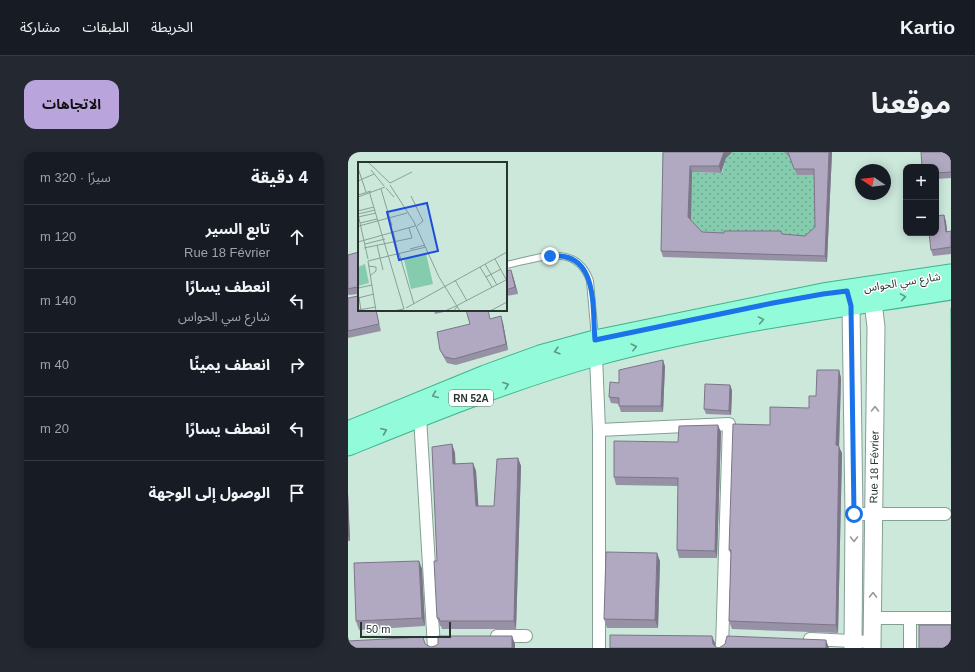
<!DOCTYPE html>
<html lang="ar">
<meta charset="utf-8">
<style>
:root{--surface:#171b24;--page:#242831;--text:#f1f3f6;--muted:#9ea1a6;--line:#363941;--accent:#b9a4db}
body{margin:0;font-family:Helvetica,"Noto Sans Arabic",sans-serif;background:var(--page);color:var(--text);direction:rtl}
.controls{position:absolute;right:12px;top:12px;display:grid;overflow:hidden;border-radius:8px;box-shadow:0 2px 10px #0003}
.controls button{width:36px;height:36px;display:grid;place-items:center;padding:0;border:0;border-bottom:1px solid var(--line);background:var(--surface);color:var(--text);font:20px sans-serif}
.compass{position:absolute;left:507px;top:12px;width:36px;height:36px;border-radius:50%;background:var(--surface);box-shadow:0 2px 10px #0003;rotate:283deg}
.scale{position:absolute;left:12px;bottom:10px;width:91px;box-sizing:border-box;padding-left:4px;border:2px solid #28342f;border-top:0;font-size:11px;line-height:14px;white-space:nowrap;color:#28342f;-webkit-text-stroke:3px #fff;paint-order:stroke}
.stop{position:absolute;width:12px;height:12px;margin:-9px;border:3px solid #1a73e8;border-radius:50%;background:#fff}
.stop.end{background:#1a73e8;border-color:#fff;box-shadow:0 1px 4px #0008}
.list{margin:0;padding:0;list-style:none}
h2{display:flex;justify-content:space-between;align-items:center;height:52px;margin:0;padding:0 16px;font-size:17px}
h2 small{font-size:13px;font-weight:400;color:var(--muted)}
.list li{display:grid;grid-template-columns:26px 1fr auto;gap:12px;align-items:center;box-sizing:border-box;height:64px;padding:0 16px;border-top:1px solid var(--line)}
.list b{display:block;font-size:15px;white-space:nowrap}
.list p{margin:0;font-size:13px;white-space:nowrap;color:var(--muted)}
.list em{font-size:13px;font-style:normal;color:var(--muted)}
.icon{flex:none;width:22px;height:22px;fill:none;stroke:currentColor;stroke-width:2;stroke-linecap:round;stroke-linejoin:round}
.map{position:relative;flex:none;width:603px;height:496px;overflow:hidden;direction:ltr;border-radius:12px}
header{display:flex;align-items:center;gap:24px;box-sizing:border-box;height:56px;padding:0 20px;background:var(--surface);border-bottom:1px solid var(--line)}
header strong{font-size:19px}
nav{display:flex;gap:22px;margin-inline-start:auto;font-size:14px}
.intro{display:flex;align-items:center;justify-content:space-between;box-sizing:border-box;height:96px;padding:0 24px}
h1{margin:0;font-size:28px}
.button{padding:10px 18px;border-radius:12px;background:var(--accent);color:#111;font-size:14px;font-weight:700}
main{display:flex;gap:24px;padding:0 24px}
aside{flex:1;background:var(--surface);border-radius:12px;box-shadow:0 2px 10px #0003}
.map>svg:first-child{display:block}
</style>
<header>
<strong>Kartio</strong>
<nav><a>الخريطة</a><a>الطبقات</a><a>مشاركة</a></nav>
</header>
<div class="intro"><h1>موقعنا</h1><a class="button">الاتجاهات</a></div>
<main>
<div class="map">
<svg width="603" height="496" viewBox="0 0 603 496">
<defs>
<pattern id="grass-dots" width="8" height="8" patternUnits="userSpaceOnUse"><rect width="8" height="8" fill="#85ccaf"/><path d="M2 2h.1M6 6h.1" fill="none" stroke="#6da68f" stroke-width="1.8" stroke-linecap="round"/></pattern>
</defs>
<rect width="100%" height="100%" fill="#cbe8db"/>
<!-- grass -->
<path fill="url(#grass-dots)" d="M383,0H437L468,23L469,81L459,90L356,86L343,71L344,20L374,21L378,6Z"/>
<!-- garden -->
<path fill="#85ccaf" d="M602,156H603V335Z"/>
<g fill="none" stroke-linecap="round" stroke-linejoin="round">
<defs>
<path id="lane" d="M158,113C189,107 228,89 242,129L247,186"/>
<path id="street" d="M248,204L251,278V496
M72,265L86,496
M251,278L381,272L374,496
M506,362H597
M524,466H603
M149,484H178
M462,487L524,490
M562,496V466"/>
<path id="secondary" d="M522,137L525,150L528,175L524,496
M499,141L503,154L506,362L505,496"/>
<path id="primary" d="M0,279L137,223L192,203L247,188L475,141L603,122
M0,294C82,261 163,228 248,204C364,172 484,157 603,138"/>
</defs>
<!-- lane casing -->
<use href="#lane" stroke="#84a093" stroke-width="8"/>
<!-- street casing -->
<use href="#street" stroke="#84a093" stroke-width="14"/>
<!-- secondary casing -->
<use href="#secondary" stroke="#84a093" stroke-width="19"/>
<!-- primary casing -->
<use href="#primary" stroke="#3db48d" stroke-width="21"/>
<!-- lane -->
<use href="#lane" stroke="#fff" stroke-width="6"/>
<!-- street -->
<use href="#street" stroke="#fff" stroke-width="12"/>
<!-- secondary -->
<use href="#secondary" stroke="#fff" stroke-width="17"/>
<!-- primary -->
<use href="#primary" stroke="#92fbd9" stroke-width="19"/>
</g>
<!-- wall -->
<path fill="#9791a6" d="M315,0H384L378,6L373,21L344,20L343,68L354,80L376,81L434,82L457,84L467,75L466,23H449L442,6L436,0H484L479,110L315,105L313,99Z
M603,0V26L588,27V15Z
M596,63L598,70L599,80L603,79V102L585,104L583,98Z
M11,100V142L0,143V103Z
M158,119L165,124L170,142L158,144Z
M0,146L11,158H28L33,179L0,186Z
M86,158H104L87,162Z
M142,167L155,171L160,198L108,213L99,211L95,204L92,198L122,172Z
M317,214L315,260H273L271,254V252L263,251L261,245L271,231Z
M491,218L493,226L491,295L494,301L490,481L384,477L381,469L383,402L381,398L422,273L461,256L468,244Z
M384,238L383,263L358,262L356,257Z
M373,280L369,406H331L329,398L330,334L268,333L266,325L330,290Z
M104,292L107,301V312L125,311L128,319L130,354H146L170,306L173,314L168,477H94L93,474H92L89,466V409Z
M0,341L2,389H0Z
M71,409L74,417L77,474L11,478L8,469Z
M312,409L310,476H259L256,467Z"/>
<!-- shaded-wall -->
<path fill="#7b7687" d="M376,0H384L378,6L373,21L371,14Z
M481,0H484L479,110L477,104Z
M342,14L344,20L343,71L340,65Z
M596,63L598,70L600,86L598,80Z
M163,118L165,124L170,142L167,135Z
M153,164L155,171L160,198L158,192Z
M315,208L317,214L315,260L313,254Z
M491,218L493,226L491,295L494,301L490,481L488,473V293Z
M382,233L384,238L383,263L381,259Z
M370,273L373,280L369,406L367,399Z
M104,292L107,301L108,320L105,312Z
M170,306L173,314L168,477L166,469Z
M125,311L128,319L131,362L128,354Z
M0,341L2,389L0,384Z
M309,401L312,409L310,476L307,468Z
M71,409L74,417L77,474L74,466Z
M164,484L167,492V496H164Z
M364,484L367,491V496L365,492Z
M478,488L481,496H478Z"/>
<!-- building -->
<path fill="#b0a9c1" stroke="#7b7687" d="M315,0H376L371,14H342L340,65L354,80L376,81V79H433L434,82L457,84L467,75L466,17H446L440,0H481L477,104L313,99Z
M573,0H603V20L588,21V15H574Z
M596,63L598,80L603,79V95L583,98L581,81H588V64Z
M11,100V137L8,135L0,137V103Z
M163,118L167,135L158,138V119Z
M11,143V158H28L31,172L0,179V146L10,144Z
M118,158H140L142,167L153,164L158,192L106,207L97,205L92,198L89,180L122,172Z
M315,208L313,254H271V246L261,245L262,230L271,231V218Z
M469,218H491L488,293L491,294L488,473L381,469L383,398H381L385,272L422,273V255L461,256V244H468Z
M357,232L382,233L381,259L356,257Z
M370,273L367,399L329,398L330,326L266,325V289L330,290L331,274Z
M104,292L105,312L125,311L128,354H146L149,307L170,306L166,469H92L91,466H89L86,409H89L84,295Z
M258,400L309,401L307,468L256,467Z
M71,409L74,466L8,469L6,411Z
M571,473H603V496H571Z
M262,483L364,484L365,492L368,495L371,496L377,492L379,484L478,488V496H262Z
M90,484H164V496H0V489L75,485L77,492L83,495L87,494L90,492Z"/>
<!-- one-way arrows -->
<defs><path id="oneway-chevron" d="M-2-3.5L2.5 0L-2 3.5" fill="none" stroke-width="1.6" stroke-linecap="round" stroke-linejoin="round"/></defs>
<g stroke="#5d9884">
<use href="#oneway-chevron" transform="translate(555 145) rotate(-9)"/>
<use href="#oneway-chevron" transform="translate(413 168) rotate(-10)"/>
<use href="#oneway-chevron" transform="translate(286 195) rotate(-14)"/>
<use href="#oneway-chevron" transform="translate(209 199) rotate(164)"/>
<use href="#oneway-chevron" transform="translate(158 233) rotate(-20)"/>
<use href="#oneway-chevron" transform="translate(87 243) rotate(158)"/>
<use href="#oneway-chevron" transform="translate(36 279) rotate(-22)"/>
</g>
<g stroke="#949a97">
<use href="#oneway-chevron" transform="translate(527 257) rotate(-89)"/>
<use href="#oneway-chevron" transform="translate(506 387) rotate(90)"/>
<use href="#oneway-chevron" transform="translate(525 443) rotate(-89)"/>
</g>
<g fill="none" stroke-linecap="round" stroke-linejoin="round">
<!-- route -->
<path stroke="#1a73e8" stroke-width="5" d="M202,104C251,99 244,155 247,188L425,151L475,142L499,139L503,154L506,362"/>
</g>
<g text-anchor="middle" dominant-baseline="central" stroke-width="3" stroke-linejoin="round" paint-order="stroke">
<!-- shield labels -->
<rect fill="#fff" stroke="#68716d" stroke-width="1" x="101" y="238" width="44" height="16" rx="3"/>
<g font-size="10" font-weight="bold" fill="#28342f">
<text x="123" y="246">RN 52A</text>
</g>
<!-- street labels -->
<g font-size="11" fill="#28342f" stroke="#fff">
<text transform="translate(554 130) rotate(-9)">شارع سي الحواس</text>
<text transform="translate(526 315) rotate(-89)">Rue 18 Février</text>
</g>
</g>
<!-- overview -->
<g transform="translate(10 10)">
<rect width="149" height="149" fill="#cbe8db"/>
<path d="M7,102L11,121L0,124V105Z" fill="#85ccaf"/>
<path d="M68,91L75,122L53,127L46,97Z" fill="#85ccaf"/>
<path fill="none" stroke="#8aa096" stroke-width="1" d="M10,0L32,21M0,6L8,30M13,8L26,24M0,19L16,12M32,21L54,10M32,23L56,60L81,115L102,149M28,26L36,35M23,27L34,64M11,29L46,147L35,149M0,33L13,29M53,34L65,59L59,64M0,35L27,25M0,49L16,45M0,52L10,97M0,52L17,48M0,55L18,51M2,61L19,57M1,64L49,51M35,69L40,91M0,80L57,64M7,82L27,77M19,83L25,108M6,86L54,76L51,66M52,87L67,83M41,91L56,142M137,97L149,119M10,99L68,85M10,99L18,149M127,102L139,123M10,104L18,105V109L12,114M122,105L134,125M128,115L143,107M97,118L109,139M0,126L14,123M1,135L3,149M0,136L16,132M48,146L149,90M0,148L18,145M87,149L98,144M96,149L100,143L148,118M132,149L149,140"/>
<path fill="#1d4ed8" fill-opacity="0.15" stroke="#1d4ed8" stroke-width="2" d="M69,41L80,89L41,98L29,50Z"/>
<rect width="149" height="149" fill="none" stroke="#28342f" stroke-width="2"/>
</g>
</svg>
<div class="controls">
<button>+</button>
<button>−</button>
</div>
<svg class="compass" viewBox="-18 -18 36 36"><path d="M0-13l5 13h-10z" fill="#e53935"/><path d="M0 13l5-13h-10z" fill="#9ea1a6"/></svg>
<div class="scale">50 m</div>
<div class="stop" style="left:506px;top:362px"></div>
<div class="stop end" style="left:202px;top:104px"></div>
</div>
<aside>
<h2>4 دقيقة<small>سيرًا · 320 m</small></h2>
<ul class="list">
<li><svg class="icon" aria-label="ahead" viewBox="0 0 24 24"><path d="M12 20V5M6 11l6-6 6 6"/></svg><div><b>تابع السير</b><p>Rue 18 Février</p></div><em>120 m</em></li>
<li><svg class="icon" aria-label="left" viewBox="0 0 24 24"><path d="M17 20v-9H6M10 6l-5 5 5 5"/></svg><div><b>انعطف يسارًا</b><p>شارع سي الحواس</p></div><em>140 m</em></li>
<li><svg class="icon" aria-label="right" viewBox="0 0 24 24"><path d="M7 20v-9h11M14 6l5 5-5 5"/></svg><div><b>انعطف يمينًا</b></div><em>40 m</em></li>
<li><svg class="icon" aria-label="left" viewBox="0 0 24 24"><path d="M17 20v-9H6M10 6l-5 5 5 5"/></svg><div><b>انعطف يسارًا</b></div><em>20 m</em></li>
<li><svg class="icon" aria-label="arrive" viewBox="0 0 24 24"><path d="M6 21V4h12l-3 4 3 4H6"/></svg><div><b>الوصول إلى الوجهة</b></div></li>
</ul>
</aside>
</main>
